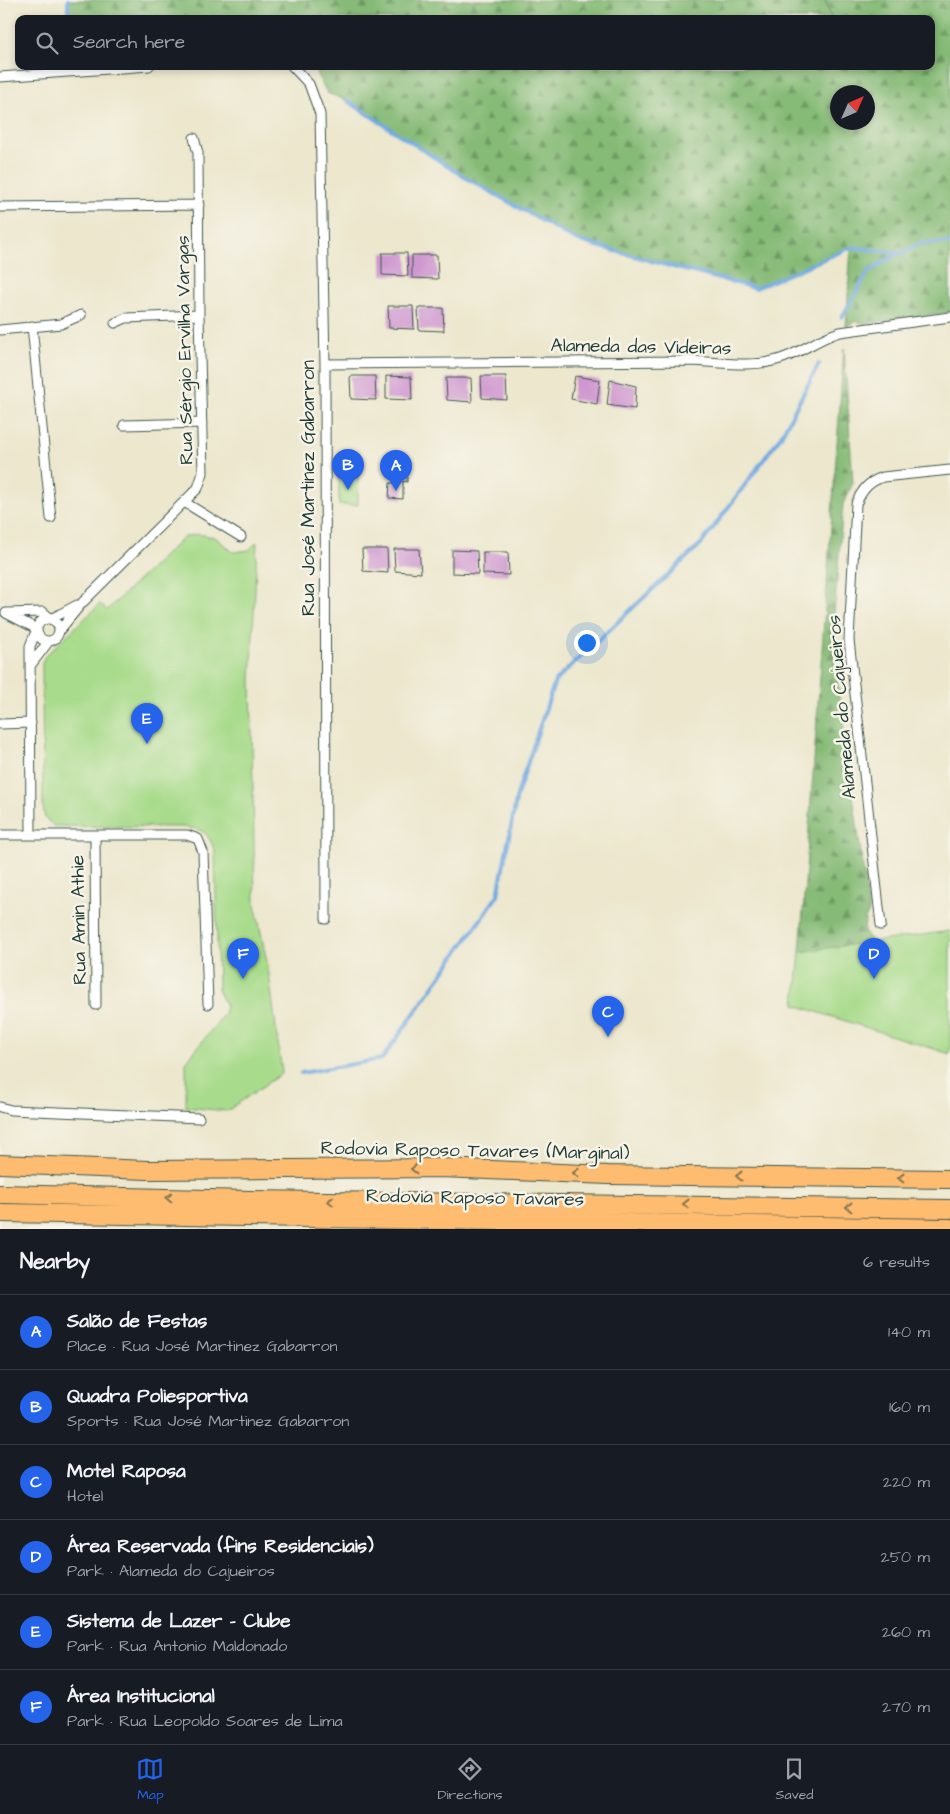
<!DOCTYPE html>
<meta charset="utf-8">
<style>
:root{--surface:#171b24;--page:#20242c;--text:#f1f3f6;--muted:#9ea1a6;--line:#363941;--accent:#2563eb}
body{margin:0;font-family:"Architects Daughter",sans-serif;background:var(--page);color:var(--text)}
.compass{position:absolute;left:830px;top:85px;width:45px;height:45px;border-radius:50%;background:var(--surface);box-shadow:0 2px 8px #0003;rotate:45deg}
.you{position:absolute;left:586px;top:642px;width:18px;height:18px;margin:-12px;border:4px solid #fff;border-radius:50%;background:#1a73e8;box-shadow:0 0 0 8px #1a73e833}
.badge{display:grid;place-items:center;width:32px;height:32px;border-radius:50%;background:var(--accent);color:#fff;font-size:16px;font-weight:700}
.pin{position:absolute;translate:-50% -41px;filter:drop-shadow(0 1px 2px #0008)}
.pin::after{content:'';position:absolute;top:26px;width:18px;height:15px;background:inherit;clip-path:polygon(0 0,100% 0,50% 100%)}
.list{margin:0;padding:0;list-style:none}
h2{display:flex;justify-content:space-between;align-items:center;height:65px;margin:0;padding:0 20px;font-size:21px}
h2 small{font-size:16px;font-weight:400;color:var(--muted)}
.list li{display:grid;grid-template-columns:32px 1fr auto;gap:15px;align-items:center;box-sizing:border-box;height:75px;padding:0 20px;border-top:1px solid var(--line)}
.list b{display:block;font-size:19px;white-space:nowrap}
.list p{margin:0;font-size:16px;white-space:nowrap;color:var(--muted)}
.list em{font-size:16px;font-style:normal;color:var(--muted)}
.icon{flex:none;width:28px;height:28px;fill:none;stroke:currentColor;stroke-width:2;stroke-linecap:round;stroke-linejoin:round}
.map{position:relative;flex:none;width:950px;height:1229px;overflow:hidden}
.search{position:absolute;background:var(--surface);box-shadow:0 2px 8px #0003;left:15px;right:15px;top:15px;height:55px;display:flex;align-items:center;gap:12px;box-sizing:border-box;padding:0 18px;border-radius:10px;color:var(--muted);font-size:19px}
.sheet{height:515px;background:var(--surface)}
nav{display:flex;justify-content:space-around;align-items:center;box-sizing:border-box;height:70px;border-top:1px solid var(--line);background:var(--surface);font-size:14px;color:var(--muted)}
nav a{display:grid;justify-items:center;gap:2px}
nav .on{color:var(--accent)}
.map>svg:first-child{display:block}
</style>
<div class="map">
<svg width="950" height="1229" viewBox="0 0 950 1229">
<defs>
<pattern id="forest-firs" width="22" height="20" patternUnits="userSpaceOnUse" patternTransform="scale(1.25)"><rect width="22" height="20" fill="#86bb77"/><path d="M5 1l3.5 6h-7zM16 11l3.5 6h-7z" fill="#6d9962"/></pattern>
</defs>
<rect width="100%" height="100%" fill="#f7f3e8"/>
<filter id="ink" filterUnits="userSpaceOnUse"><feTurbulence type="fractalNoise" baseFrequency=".02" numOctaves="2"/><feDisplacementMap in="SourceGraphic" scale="10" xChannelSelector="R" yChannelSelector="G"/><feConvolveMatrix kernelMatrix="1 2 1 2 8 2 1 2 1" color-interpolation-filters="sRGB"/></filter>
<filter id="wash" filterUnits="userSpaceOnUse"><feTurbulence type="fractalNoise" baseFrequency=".0096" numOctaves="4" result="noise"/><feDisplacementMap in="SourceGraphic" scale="20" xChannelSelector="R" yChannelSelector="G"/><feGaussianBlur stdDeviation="1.12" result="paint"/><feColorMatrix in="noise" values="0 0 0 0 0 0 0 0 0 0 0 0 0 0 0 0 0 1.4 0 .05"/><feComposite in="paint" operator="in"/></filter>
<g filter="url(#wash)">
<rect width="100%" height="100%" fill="#ece7cd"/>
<!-- forest -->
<path fill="url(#forest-firs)" stroke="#527c56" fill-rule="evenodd" d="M69,0H825L831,19H70Z
M826,0H950V312L864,324L858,321L846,326L851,247L756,288L576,240L463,176L348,101L327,93L315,71L309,66H931V19H832ZM838,92H868V122H838Z
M844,348L853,483L843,504L832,642L869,912L865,919L864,932L872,942L800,952Z"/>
<!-- green -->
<path fill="#a8db8b" stroke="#648c60" d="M339,474H358V505H339Z
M197,534L215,537L233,552L249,550L257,542L251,680L255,904L268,967L282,1073L227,1111L186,1107V1062L224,1014L226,1006L218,990L215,851C207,832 204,829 183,827L54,826L45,818L43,808L42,663L45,656L100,604L107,610L184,537Z
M950,931V1054L795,1005L800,952Z"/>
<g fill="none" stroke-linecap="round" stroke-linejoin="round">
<!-- stream -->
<path stroke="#72aae1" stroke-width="4" d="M68,0V19
M348,101L463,176L576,240L677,268L756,288L852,247L898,253
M842,317L868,272L898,253L902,254L921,243H950
M301,1073L382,1059L498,895L517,795L555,681L702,543L781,436L819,364"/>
</g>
<g id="blocks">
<!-- building -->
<path fill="#cf97d0" d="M382,253H407L408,276L382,275Z
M412,255H437L438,279L412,278Z
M388,306H413L414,329L389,328Z
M418,308H443L444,331L419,330Z
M350,376H375L376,400L351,399Z
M386,376L411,377L412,400L386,399Z
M481,376H506L507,400L482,398Z
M575,376L600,380L597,404L571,399Z
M446,378H471L472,402L447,400Z
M610,380L636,386L635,409L607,405Z
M396,471L407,472V482L403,481V499L389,498L390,483H395Z
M362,549H387L388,573L363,571Z
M394,549H419L421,573L395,571Z
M452,550L477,551L478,574L452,573Z
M483,552H508L509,575L483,574Z"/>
</g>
</g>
<g filter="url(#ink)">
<use href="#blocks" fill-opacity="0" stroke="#3e564b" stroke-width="1"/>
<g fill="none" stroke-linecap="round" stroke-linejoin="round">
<defs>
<path id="street" d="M292,66L309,84L320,114L325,364L326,919
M0,77L149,66
M0,207L199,205
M115,323L126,318L199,315
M32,326L51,518
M0,330L61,324L81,315
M325,364L692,361C720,362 750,368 777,360C800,354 818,338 840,332L950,317
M124,425L202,423
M184,502L241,537
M6,613L37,629L30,646L31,835
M7,613L43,612L51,619L77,605
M37 630a11 11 0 1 1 22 0a11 11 0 1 1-22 0Z
M59,631L82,603L198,488L203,473L199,315L198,153L194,138
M30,666L49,641
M0,724L31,723
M0,835H187L198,839L203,852L208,1004
M95,836L96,1005
M881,925L849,640L856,504C862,490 868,482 883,477L950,470
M0,1107L11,1110L199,1118"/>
<path id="highway" d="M0,1164L147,1170L442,1168L608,1175L950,1179
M0,1194L249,1200L950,1209
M0,1213L950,1228"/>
</defs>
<!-- street casing -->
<use href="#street" stroke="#3e564b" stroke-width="11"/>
<!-- highway casing -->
<use href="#highway" stroke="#3e564b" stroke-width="20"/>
<!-- street -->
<use href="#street" stroke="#fff" stroke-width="9"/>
<!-- highway -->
<use href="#highway" stroke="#febc70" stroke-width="18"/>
</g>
<!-- one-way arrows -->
<defs><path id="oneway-chevron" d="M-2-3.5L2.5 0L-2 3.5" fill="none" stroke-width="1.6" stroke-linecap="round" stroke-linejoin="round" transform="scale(1.25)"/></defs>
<g stroke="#83764f">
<use href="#oneway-chevron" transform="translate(414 1169) rotate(180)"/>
<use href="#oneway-chevron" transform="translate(576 1173) rotate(-178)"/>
<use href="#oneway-chevron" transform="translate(739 1176) rotate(-179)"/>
<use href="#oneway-chevron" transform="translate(901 1178) rotate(-179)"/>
<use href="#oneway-chevron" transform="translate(169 1198) rotate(-179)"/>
<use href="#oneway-chevron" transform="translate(331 1201) rotate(-179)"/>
<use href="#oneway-chevron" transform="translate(686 1204) rotate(-179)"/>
<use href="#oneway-chevron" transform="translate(849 1207) rotate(-179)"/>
</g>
</g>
<g text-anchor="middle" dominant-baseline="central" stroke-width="5" stroke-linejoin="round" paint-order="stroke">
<!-- street labels -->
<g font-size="19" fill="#1f3d34" stroke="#f7f3e8">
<text transform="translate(641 347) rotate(1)">Alameda das Videiras</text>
<text transform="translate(185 350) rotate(-91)">Rua Sérgio Ervilha Vargas</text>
<text transform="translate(308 488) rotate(-90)">Rua José Martinez Gabarron</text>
<text transform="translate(842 707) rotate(-95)">Alameda do Cajueiros</text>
<text transform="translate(79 920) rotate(-91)">Rua Amin Athie</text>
<text transform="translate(475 1151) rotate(1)">Rodovia Raposo Tavares (Marginal)</text>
<text transform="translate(475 1198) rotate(1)">Rodovia Raposo Tavares</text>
</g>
</g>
</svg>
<svg class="compass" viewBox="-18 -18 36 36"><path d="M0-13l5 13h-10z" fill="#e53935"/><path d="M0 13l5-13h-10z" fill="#9ea1a6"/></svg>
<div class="you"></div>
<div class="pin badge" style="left:396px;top:491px">A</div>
<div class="pin badge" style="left:348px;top:490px">B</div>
<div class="pin badge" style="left:608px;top:1037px">C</div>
<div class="pin badge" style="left:874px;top:979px">D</div>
<div class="pin badge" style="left:147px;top:744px">E</div>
<div class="pin badge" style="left:243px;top:979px">F</div>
<div class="search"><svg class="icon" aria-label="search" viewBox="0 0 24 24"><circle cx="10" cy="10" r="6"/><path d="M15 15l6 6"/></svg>Search here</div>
</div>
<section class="sheet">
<h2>Nearby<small>6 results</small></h2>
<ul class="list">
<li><span class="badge">A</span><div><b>Salão de Festas</b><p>Place · Rua José Martinez Gabarron</p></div><em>140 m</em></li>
<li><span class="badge">B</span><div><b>Quadra Poliesportiva</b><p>Sports · Rua José Martinez Gabarron</p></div><em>160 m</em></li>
<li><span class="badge">C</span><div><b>Motel Raposa</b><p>Hotel</p></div><em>220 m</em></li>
<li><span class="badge">D</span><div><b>Área Reservada (fins Residenciais)</b><p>Park · Alameda do Cajueiros</p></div><em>250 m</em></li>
<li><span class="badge">E</span><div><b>Sistema de Lazer - Clube</b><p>Park · Rua Antonio Maldonado</p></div><em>260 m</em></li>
<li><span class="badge">F</span><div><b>Área Institucional</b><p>Park · Rua Leopoldo Soares de Lima</p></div><em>270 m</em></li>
</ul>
</section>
<nav>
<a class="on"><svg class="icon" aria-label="map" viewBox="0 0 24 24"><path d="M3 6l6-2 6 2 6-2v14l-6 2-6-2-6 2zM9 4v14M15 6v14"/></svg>Map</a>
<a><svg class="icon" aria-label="directions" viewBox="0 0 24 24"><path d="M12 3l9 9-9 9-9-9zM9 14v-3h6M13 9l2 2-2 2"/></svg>Directions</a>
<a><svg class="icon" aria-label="saved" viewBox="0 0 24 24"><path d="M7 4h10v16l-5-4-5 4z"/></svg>Saved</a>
</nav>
